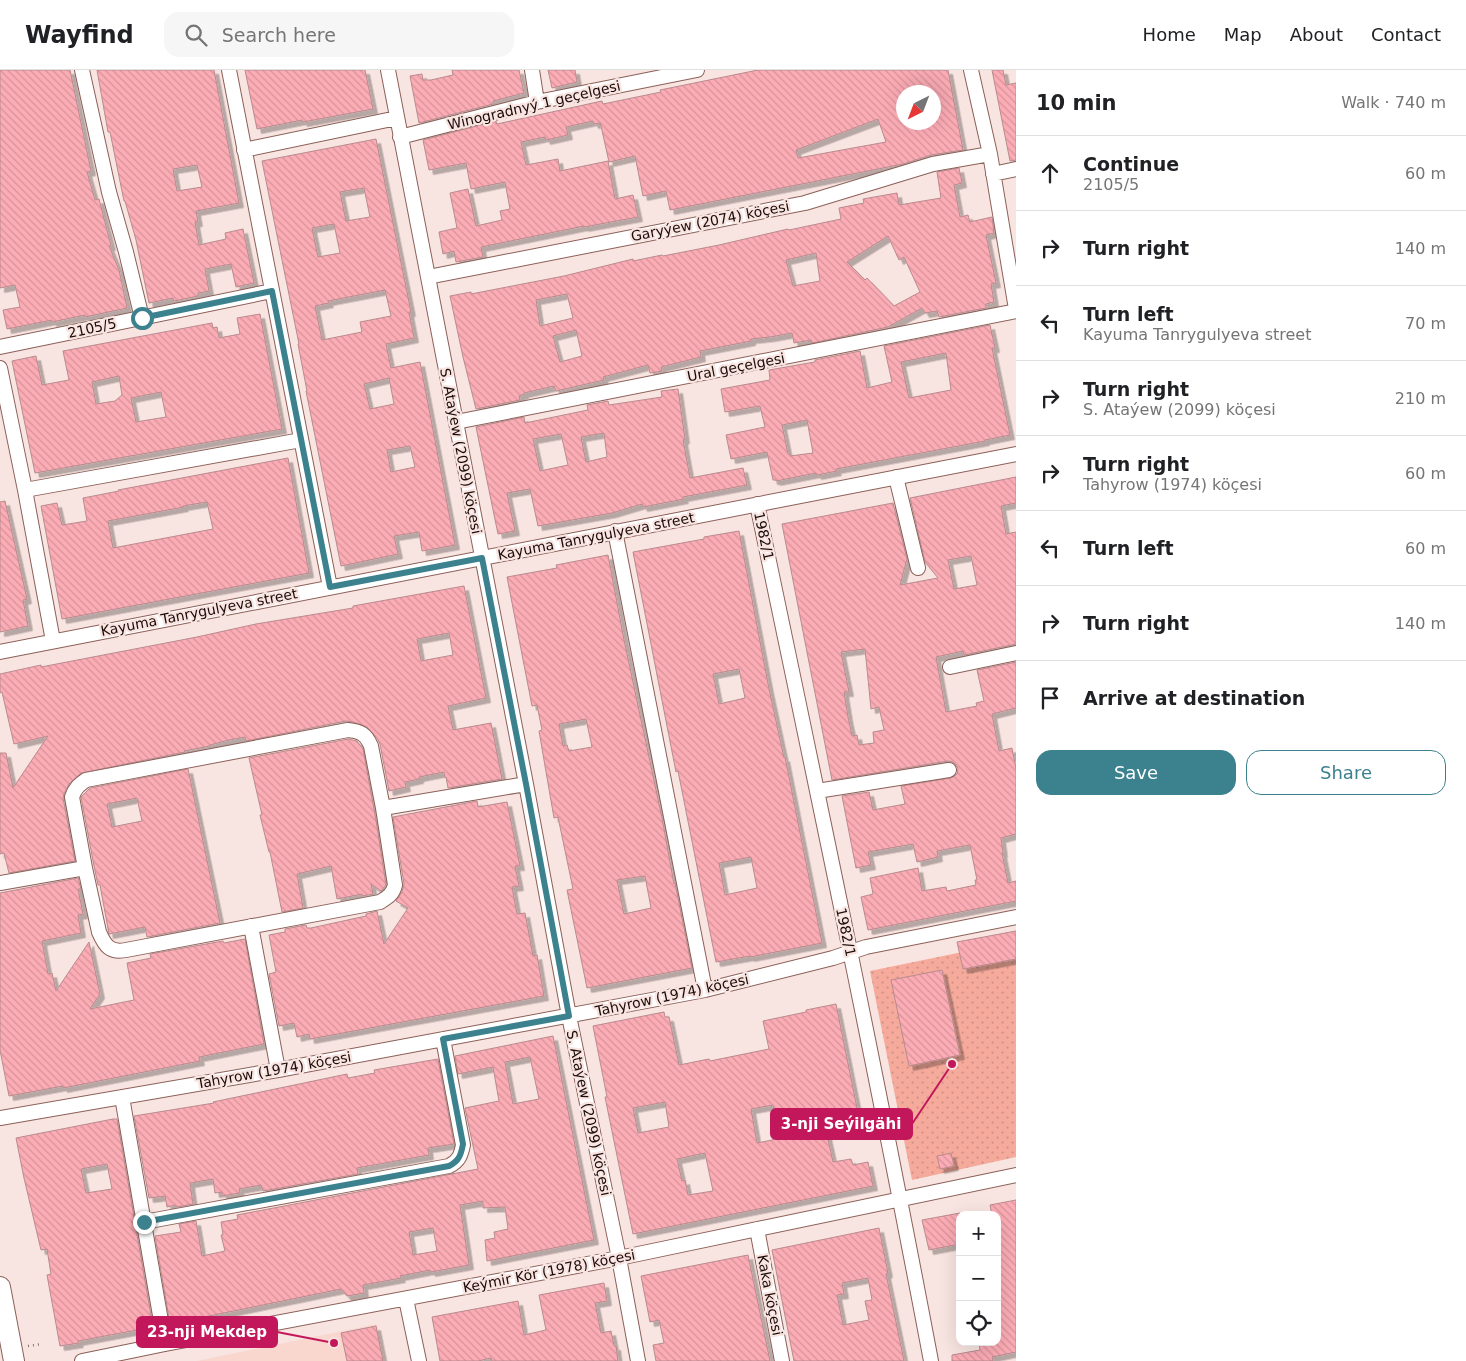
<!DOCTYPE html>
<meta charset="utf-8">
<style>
:root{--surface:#fff;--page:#f6f6f6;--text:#202124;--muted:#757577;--line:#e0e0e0;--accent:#3c818e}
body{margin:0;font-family:"DejaVu Sans",sans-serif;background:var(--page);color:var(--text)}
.controls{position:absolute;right:15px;bottom:15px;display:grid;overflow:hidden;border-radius:10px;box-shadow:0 5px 20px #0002}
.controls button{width:45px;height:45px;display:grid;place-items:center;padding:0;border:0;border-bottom:1px solid var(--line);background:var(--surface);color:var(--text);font:25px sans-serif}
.compass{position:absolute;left:896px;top:15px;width:45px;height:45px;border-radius:50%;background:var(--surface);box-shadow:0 5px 20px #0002;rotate:222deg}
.stop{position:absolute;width:15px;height:15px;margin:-11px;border:4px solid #3c818e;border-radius:50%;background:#fff}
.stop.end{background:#3c818e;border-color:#fff;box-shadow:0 1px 5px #0008}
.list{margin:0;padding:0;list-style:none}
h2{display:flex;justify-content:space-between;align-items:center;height:65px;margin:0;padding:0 20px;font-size:21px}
h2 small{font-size:16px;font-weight:400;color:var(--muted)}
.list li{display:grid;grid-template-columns:32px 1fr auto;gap:15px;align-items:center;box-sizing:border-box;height:75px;padding:0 20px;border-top:1px solid var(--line)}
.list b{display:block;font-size:19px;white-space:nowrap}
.list p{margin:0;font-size:16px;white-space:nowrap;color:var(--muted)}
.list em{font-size:16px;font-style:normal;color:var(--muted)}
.actions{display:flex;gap:10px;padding:15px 20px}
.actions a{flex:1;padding:11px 0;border:1px solid var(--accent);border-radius:15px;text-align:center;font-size:18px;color:var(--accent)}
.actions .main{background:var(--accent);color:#fff}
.icon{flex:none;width:28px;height:28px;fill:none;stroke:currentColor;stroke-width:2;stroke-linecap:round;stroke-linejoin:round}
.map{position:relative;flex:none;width:1016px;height:1291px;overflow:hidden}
header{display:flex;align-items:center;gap:30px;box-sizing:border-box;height:70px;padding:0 25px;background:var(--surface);border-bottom:1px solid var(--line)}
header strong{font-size:24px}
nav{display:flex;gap:28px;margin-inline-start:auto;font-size:18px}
.search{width:350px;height:45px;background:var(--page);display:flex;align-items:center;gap:12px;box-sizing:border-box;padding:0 18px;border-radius:15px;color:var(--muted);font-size:19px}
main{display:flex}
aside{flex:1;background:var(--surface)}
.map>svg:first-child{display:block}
</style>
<header>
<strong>Wayfind</strong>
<div class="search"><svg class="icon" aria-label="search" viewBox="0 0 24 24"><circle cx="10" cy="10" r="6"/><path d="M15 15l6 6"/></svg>Search here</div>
<nav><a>Home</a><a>Map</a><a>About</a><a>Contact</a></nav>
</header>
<main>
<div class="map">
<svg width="1016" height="1291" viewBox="0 0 1016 1291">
<defs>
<pattern id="park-dots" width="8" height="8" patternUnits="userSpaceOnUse" patternTransform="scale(1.25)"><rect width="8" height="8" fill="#f5aa9b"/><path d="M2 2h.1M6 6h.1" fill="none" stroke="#d19184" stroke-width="1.8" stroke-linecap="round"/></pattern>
<pattern id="building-back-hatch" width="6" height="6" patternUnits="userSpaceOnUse" patternTransform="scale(1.25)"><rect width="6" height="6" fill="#fcacb5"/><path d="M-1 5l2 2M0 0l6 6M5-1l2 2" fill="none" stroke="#d7939a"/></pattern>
<filter id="shadow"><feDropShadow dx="4.5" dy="4.5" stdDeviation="0" flood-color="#0004"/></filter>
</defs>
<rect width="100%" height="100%" fill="#f8e4e0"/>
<!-- built -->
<path fill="#f9d6ce" d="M377,1254L384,1291H197Z"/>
<!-- park -->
<path fill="url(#park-dots)" d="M1016,871V1087L912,1110L870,901Z"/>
<!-- building -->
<path fill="url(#building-back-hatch)" stroke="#b98a8e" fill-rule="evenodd" filter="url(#shadow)" d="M0,0H70L91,101L87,102L95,130L99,129L111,176H109L119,200L127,238L85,247V245L52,252V250L7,259L3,240L20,237L15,215L0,218Z
M97,0H214L239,133L196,141L198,152H195L199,175L226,169L225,163L243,159L254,213L236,217L231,194L205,199L209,221L198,223V226L174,231L173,228L149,233L136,170L125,131H124L110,62H108ZM197,95L202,117L177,121L173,99Z
M245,0H365L373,39L303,52L302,50L257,59Z
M452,0H519L524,23L493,31V34L419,53L410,6L422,4L423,10H431L453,5Z
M548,0H575L577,12L552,18Z
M758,0H948L963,80L931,85L903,94L670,140L666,121L643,126L635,86L609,92L601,56L600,53L594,54L593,51L566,57L568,65L546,70L545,67L521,72L526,95L558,89L560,101L608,91L615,129L633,125L638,147L584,157V156L481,177L483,187L456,192L454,181L443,184L439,162L457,158L450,123L468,119L476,156L502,150L500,141L510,139L505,112L471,119L466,93L429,100L423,70L496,51L497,54L602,31L603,34L661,22L660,20ZM904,22H934V52H904ZM878,49L886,72L798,88L796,80Z
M992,0H1003L1006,15L1016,13V90L1010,91Z
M376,69L411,242H409L414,268L386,274L391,298L420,292L455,475L422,481L419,462L394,466L398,484L341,496L306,321H307L298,274H299L262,91ZM364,118L370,147L346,151L340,122ZM334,154L340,183L318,187L312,158ZM385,220L391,246L360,252L362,262L322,270L315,236L329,233L328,231ZM389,308L394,334L370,339L364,314ZM410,376L415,397L391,402L387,380Z
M959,98L962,113L954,115L960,147L968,145L970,152L992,147L994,163L986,165L996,213L991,214L994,232L986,234V238L939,247L937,241L925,243L922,238L888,257L812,273L811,270L794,273L792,263L770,267L751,269V271L700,281L701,287L661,297L662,301L650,303L648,295L603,307L604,310L556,321L554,316L524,323V324L519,326L520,330L476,339L463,287L450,226L471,222V224L564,206L633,189V191L662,185L663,186L719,175L788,159L789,160L841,149L839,138L864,133L863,129L897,123L899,135L941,128L937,102ZM888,166L899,190L904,187L920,222L894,236L867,208L865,210L847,192ZM816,183L820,211L793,216L786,190ZM567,224L573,248L540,256L536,230ZM576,260L582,286L560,292L553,266Z
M260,244L282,359L35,403L12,291L36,286L42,315L69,310L63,281L212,253L213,258L217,257L219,268L240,264L237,248ZM119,306L122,325L115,331L96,334L92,312ZM161,322L166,347L136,352L131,328Z
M990,255L995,278H992L1010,365L985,370V371L836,399L837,401L817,405L816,403L776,411V410H773L767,382L731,389L726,365L765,357L760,336L725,342L721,319L770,310L769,300L815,292V290L860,281L867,318L892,312L884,276ZM946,283L951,320L909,328L901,292ZM807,350L813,383L790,386V384H788L782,355Z
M678,319L685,369L683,370L690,408L743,398L747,415L683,427L684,429L643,437L642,434L612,443L538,456L530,419L507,423L515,461L498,464L476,357L524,347L525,353L588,340L587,335L608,331L609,335L662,327L661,321ZM604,363L607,387L586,392L581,367ZM561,364L568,395L540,401L533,369Z
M288,388L309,503L62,549L41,436L57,433L62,455L87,451L83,428L119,421L118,420ZM207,432L213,459L113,478L108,451L184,437L183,436Z
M1016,407V433L1001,436L1006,464L1016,462V574L964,585L963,581L936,587L946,642L977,636L976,633L984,631L977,600L1016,592V638L992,644L999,681L1012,678L1016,699V764L1001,768L1003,783H1002L1008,813L1016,811V831L868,860L861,827L873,824L870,808L918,798L922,821L946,817L947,821L976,815L975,810H977L970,775L937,781L938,787L917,792L913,774L868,782L871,795L856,798L842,726L869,722L873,740L905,734L901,716L951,708L957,704L958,698L953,692L948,691L832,710L782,454L893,433L907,489L900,515L938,508L925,492L910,428ZM971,486L977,515L954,519L948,490ZM865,579L871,639L879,637L884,660L873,662L874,673L859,675L857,665L852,666L848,647L844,622H849L841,582Z
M5,431L27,529L23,530L28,556L0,562V432Z
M739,461L769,619L784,688L785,687L822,873L750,887V886L716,892L678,701L676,702L633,482L704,469V467ZM739,599L745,628L719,634L713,604ZM751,787L757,818L725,825L719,793Z
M608,485L624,570L662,748L674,814L675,813L692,898L587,918L567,820L573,819L558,747L554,748L539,661L542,660L537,635L532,636L507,507L557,498L556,495ZM586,649L592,677L569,681L567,675L563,676L559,654ZM645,806L651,838L624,844L617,810Z
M464,516L486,628L448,636L453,660L491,653L502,709L448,718L446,707L445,708L444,702L419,707V709L405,712L406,717L389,721L380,674L377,668L367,657L353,652L346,651L246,671L245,667L229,670L210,675V676L184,681L185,682L81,703L69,714L64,724L63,728L75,791L9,803L4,783L0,784V683H6L13,718L48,666L14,674L2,622L0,623V604L41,595V597L197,567L256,554L353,538V536ZM449,563L453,585L421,591L417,569Z
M348,669L357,671L363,679L376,750L386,815L381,821L371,814L373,824L362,826V824L337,829L331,796L297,804L303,838L282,842L270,782H269L260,745H262L249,688Z
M188,699L220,853L147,867L145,857L109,864L100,815H98L94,796L81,727L90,718ZM137,728L142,751L112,757L107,734Z
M477,731L478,737L507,732L520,796H515L519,816L512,817L517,844L525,843L533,886L537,885L544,926L310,969L309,964L297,967L294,953L279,956L269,904L276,902L269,865L285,862V859L306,855L307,858H311L366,846V844L377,841L384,874L408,838L396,831L402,822L404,814L393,747Z
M78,808L81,819H78L83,844L78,845L81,863L42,871L48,904L52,903L56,921L89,872L100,924L90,939L134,930L127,893L151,888L150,884L223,871L224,873L245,869L264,974L199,987L200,991L63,1018V1016L9,1026L0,980V823Z
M1016,861V889L963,899L957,872Z
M942,900L960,985L909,996L891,910Z
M836,934L861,1058L827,1065L833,1092L851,1089L853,1095L868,1092L873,1116L633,1164L605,1027H607L593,956L664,942L665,947H669L679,995L709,989L710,991L769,979L763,951L806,942V940ZM665,1032L669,1057L638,1063L633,1038ZM773,1035L775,1045L783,1043L787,1067L757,1073L751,1039ZM705,1083L713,1121L688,1125L685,1110L682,1111L677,1089Z
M553,966L594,1170L487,1191L485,1170L495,1168L494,1162L508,1159L505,1137L483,1138V1131L460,1135L469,1195L431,1202L430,1200L400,1206L401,1208L363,1215L364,1223L347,1226L341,1219L170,1254L155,1166L181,1162L179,1154L196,1151L202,1186L225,1181L221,1165H223L221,1152L238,1149L237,1145L478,1099L465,1038L499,1031L493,997L458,1004L455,986ZM530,987L539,1029L513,1034L505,992ZM433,1158L437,1181L413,1185L409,1162Z
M438,989L454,1074L428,1078L429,1085L357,1098L358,1104L263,1121L261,1115L239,1119L240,1123L222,1126V1122L215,1123L213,1109L190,1113L193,1134L177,1137L176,1135L167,1137L165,1126L149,1128L134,1046L214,1033L213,1032L347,1004L348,1008L375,1003L374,1000Z
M113,1049H117L153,1257L78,1271L79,1273L60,1276L47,1205L51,1204L47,1179L41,1180L24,1108L16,1068ZM107,1094L112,1119L86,1123L81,1099Z
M951,1083L954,1096L940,1099L937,1086Z
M1016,1130V1282L992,1287L993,1291H952V1285L980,1280L979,1272H997V1145H992L990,1135Z
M960,1143V1174L929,1180L922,1150Z
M879,1158L888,1203L886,1204L904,1291H794L772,1180ZM868,1208L872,1230L865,1231L869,1250L843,1255L837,1225L844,1224L842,1213Z
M748,1185L770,1291H656L653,1275L664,1273L659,1250L650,1252L641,1206Z
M604,1213L607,1231L595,1233L601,1263L611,1261L614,1276H616L618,1291H492L491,1288L478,1291H440L432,1247L518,1231L524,1265L546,1260L539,1225Z
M376,1256L383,1291H347L341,1263Z"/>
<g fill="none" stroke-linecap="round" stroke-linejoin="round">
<defs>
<path id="street" d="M82,0L109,122L126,182L142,248
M229,0L330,517
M388,0L526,714L569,946L619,1188L638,1291
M532,0L537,32
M971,0L990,84L1016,239
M400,67L537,32L697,0
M244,80L397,48
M993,104L1016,99
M428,207L805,133L933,94L990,84
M0,277L272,221
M0,298L25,420L53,571
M456,352L1016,241
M896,407L918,498
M25,420L301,370
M757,434C817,720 877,1005 931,1291
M615,461L705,920
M0,582L1016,384
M950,597L1016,583
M817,721L949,700
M85,798L72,727C75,718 79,715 86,710L348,660C360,661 366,664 371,676L383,738
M0,813L85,798L99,862C105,876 110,883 126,880L380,832C388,827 393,824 395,815L383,738L526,714
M251,856L278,1000
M122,1027L165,1274
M0,1048L278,1000L705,920L833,888L866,877L1016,847
M144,1152L449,1096C459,1091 461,1085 463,1075L443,969
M757,1159L782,1291
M406,1229L419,1291
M82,1291L165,1274L619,1188L1016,1105"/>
<path id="secondary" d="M0,1217L14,1291"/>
</defs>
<!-- street casing -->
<use href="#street" stroke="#8b6058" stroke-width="16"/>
<!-- secondary casing -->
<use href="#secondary" stroke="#8b6058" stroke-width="22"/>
<!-- path -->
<path stroke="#8a7875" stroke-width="2.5" stroke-dasharray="1 4" stroke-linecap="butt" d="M28,1276L42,1274"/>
<!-- street -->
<use href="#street" stroke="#fff" stroke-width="14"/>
<!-- secondary -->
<use href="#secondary" stroke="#fff" stroke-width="20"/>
</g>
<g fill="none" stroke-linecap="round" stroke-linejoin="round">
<!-- route -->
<path stroke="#3c818e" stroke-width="6" d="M142,248L272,221L330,517L482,488L526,714L569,946L443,969L463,1074C461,1085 459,1091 449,1096L144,1152"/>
</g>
<g text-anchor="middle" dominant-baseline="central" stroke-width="4.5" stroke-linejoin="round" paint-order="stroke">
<!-- street labels -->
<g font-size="14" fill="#1b0b08" stroke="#f8e4e0">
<text transform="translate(534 35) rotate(-13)">Winogradnyý 1 geçelgesi</text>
<text transform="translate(710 151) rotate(-11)">Garyýew (2074) köçesi</text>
<text transform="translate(92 258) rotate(-12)">2105/5</text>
<text transform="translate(736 297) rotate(-11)">Ural geçelgesi</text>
<text transform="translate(461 381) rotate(79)">S. Ataýew (2099) köçesi</text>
<text transform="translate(596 466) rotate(-11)">Kayuma Tanrygulyeva street</text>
<text transform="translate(764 466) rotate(78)">1982/1</text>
<text transform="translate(199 542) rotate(-11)">Kayuma Tanrygulyeva street</text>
<text transform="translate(846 862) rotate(78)">1982/1</text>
<text transform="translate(672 925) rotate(-12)">Tahyrow (1974) köçesi</text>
<text transform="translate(274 1000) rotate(-10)">Tahyrow (1974) köçesi</text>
<text transform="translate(589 1043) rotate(78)">S. Ataýew (2099) köçesi</text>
<text transform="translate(549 1201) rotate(-11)">Keýmir Kör (1978) köçesi</text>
<text transform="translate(770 1225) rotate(79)">Kaka köçesi</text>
</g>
</g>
<!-- callouts -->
<path fill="none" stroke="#c2185b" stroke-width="2" d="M952 994L912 1054M334 1273L277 1262"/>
<g fill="#c2185b" stroke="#f8e4e0" stroke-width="2">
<circle cx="952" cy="994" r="5"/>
<circle cx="334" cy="1273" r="5"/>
</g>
<g fill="#c2185b" stroke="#c2185b" stroke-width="2">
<rect x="771" y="1039" width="141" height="30" rx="5"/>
<rect x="137" y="1247" width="140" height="30" rx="5"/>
</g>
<g font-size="15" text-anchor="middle" font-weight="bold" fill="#fff">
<text x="841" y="1059">3-nji Seýilgähi</text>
<text x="207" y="1267">23-nji Mekdep</text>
</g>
</svg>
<div class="controls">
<button>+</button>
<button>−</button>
<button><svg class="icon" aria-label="locate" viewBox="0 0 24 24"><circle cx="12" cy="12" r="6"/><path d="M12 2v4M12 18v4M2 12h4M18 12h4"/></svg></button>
</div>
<svg class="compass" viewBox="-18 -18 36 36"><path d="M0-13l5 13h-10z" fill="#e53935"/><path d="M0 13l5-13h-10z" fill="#757577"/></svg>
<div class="stop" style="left:142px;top:248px"></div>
<div class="stop end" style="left:144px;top:1152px"></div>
</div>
<aside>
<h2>10 min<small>Walk · 740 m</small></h2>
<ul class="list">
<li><svg class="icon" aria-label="ahead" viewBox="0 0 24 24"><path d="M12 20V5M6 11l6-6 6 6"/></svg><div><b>Continue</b><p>2105/5</p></div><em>60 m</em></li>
<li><svg class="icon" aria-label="right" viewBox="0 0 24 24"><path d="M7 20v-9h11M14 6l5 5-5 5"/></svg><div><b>Turn right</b></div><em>140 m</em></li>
<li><svg class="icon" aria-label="left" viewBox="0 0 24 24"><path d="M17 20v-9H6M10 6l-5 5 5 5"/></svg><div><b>Turn left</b><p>Kayuma Tanrygulyeva street</p></div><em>70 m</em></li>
<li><svg class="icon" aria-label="right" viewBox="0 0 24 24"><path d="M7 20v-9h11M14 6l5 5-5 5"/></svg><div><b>Turn right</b><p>S. Ataýew (2099) köçesi</p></div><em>210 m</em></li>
<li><svg class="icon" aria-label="right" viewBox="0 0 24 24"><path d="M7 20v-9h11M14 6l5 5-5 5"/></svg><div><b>Turn right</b><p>Tahyrow (1974) köçesi</p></div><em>60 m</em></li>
<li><svg class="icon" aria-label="left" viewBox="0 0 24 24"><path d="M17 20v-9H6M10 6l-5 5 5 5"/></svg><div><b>Turn left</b></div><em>60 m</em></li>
<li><svg class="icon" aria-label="right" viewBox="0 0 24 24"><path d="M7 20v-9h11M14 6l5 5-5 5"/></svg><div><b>Turn right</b></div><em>140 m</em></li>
<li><svg class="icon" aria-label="arrive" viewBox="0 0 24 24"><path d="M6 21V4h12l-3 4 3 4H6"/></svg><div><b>Arrive at destination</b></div></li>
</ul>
<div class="actions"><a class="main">Save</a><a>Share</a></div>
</aside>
</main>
